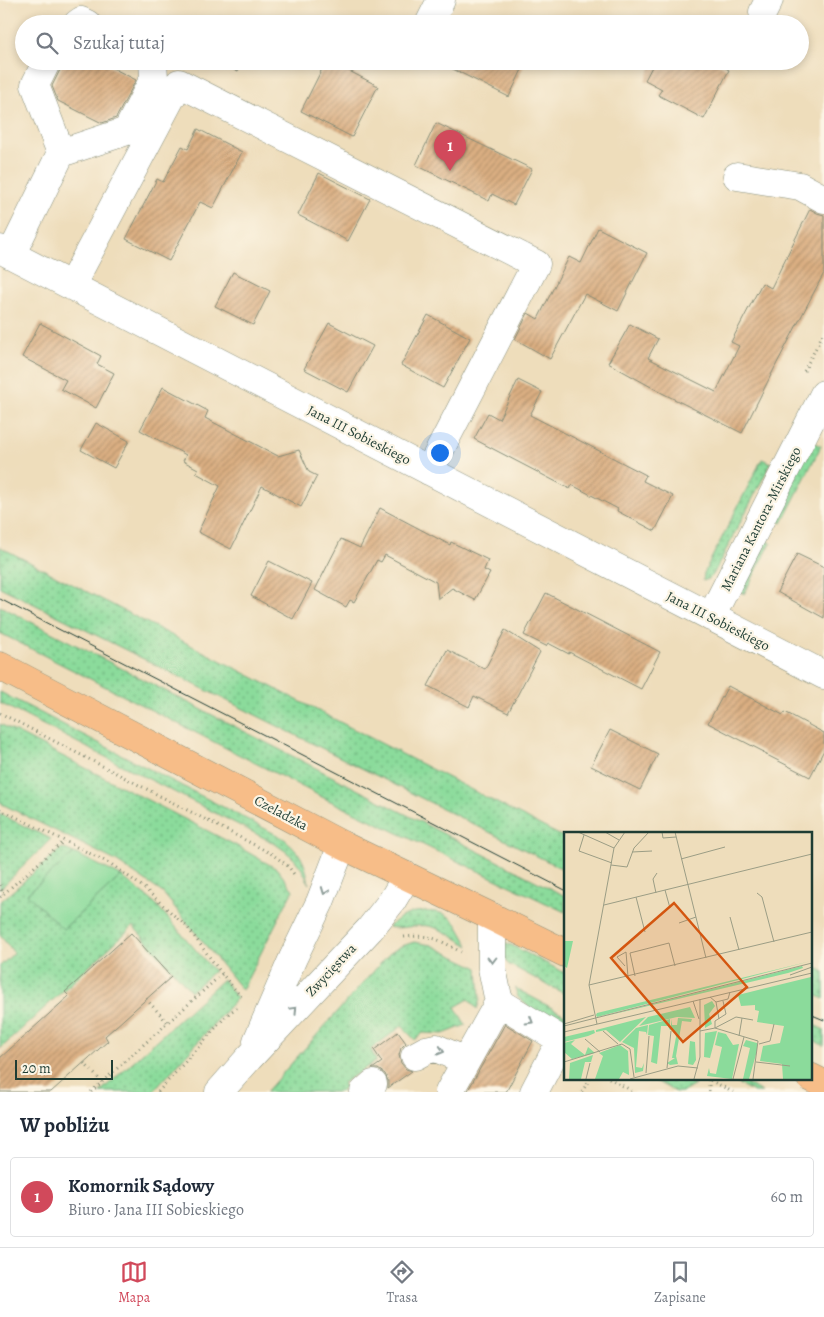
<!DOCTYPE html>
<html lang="pl">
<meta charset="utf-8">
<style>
:root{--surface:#fff;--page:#f2f2f3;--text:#1f2937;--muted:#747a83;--line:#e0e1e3;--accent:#d1495b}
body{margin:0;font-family:Alegreya,serif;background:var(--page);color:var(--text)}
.scale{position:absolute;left:15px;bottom:12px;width:98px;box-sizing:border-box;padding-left:5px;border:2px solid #1f3d34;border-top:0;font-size:14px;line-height:18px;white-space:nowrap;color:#1f3d34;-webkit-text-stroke:4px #fcf5e5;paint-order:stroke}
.you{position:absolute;left:439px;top:452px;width:18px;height:18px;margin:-12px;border:4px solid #fff;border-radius:50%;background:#1a73e8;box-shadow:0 0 0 8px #1a73e833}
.badge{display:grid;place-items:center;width:32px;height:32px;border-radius:50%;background:var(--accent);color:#fff;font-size:16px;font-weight:700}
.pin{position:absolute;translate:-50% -41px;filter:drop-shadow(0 1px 2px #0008)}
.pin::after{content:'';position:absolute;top:26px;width:18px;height:15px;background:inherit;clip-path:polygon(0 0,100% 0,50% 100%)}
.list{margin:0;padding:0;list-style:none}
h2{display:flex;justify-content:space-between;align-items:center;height:65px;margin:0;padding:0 20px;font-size:21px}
h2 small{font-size:16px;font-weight:400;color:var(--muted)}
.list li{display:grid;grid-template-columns:32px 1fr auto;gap:15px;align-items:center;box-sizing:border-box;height:80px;margin:0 10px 10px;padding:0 10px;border:1px solid var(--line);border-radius:5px}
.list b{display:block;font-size:19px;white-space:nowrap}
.list p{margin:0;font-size:16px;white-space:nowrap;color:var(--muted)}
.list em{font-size:16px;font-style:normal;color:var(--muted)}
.icon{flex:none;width:28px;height:28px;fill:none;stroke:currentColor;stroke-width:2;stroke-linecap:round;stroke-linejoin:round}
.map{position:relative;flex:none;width:824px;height:1092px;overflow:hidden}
.search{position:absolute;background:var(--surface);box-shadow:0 2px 8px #0003;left:15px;right:15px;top:15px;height:55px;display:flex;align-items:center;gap:12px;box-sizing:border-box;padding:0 18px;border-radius:28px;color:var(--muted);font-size:19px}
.sheet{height:155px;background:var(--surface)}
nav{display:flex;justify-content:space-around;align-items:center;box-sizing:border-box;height:70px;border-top:1px solid var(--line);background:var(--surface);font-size:14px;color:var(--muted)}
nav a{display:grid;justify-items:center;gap:2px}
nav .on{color:var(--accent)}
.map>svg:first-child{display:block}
</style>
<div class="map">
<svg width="824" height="1092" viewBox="0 0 824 1092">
<defs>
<pattern id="grass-dots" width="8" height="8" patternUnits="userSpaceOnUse" patternTransform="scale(1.25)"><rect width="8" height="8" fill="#8bdb9b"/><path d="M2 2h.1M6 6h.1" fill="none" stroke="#71b37f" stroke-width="1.8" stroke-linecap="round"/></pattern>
<pattern id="building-hatch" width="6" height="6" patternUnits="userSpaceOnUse" patternTransform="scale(1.25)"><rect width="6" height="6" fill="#dbaf82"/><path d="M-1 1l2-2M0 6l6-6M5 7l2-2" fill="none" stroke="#b1906b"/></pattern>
</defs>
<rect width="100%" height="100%" fill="#fcf5e5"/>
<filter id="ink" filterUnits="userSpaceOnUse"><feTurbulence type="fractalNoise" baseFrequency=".02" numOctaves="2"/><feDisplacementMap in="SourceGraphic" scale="10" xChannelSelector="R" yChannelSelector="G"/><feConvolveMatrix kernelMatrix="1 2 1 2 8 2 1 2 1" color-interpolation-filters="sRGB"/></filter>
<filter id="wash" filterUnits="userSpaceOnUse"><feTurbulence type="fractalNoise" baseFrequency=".0096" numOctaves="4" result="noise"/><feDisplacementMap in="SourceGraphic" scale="20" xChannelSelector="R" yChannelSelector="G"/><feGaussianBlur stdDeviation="1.12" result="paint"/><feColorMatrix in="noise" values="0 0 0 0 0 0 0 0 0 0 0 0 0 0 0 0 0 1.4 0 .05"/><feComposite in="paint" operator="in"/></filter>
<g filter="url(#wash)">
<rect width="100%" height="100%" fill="#edb"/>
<!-- grass -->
<path fill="url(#grass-dots)" stroke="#558c68" d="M812,442L821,446L782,523L773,519Z
M762,459L771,463L713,575L709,579L703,581L704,573Z
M763,539L771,543L744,594L738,590Z
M0,547L565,838V870L0,587Z
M0,606L565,896V912L324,798L0,633Z
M0,692L283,838C300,851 306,863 309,884C301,863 291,854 272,842L0,703Z
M0,724L237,846L277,869L293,890L242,990L163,893L116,861L0,803Z
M0,814L51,839L0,889Z
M62,848L74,853L27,894L63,929L121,876L155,903L214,971L191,991L133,926L0,1049V966L14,953L0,935V902Z
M414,912C428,911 445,910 455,922C459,927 465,939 469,946C457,939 443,929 429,926C415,924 402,930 388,927L401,917Z
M414,942L431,945L478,968L480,999L477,1009L469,999L455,1007L466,1025L443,1034L423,1033L415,1040L402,1026L371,1049L376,1061L343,1083L345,1088L339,1092H266L389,954L399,947Z
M504,944L511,945L565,973V994L508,964L502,953Z
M810,964L824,972V999L810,992Z
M223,979L237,998L153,1092H100Z
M515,988L565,1015V1029L532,1010L518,997Z
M810,1023L824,1030V1046L810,1038Z
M650,1078H683L695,1085L683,1092H676Z
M727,1078H735L762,1092H754Z"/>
<!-- park -->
<path fill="#8bdb9b" stroke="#558c68" d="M74,853L121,876L63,929L27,894Z"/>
<g id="blocks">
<!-- building -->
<path fill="url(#building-hatch)" d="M220,16L237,24H216Z
M62,61H99L136,80L116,118L102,123L58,101L52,86L61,68Z
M216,61H242L238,72Z
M326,61H330L378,86L352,137L301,111Z
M437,61H526L509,97Z
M655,61H714L729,70L704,119L658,95L662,89L645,80Z
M436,123L532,169L514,205L492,194L489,201L416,165Z
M198,129L242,152L213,208L200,202L169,261L126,239L157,179L163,182L182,146L188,149Z
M319,173L370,199L348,241L298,215Z
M810,209L817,213L824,215V273L776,365L742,433L662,393L608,363L630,324L658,339L648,358L716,392L739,346L731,342L762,283L771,288Z
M598,228L647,253L618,311L585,294L550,359L515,339L528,313L538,319L569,257L581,263Z
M233,272L270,291L253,325L215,306Z
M428,315L470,338L443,388L401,365Z
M40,323L101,356L97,364L114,373L96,408L61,389L66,380L22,357Z
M329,323L373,346L348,392L304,369Z
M518,380L542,392L530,415L646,475L643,481L673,496L655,531L617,511L618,509L572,485L570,489L474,439L488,413L499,419Z
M163,387L208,411L205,418L278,456L299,450L309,472L317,476L301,507L262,486L231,549L198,532L220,486L196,473L198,469L183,461L186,455L140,430Z
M96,423L129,441L114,468L81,450Z
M380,508L450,545L451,542L488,560L484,570L490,573L475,600L452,588L438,599L436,582L385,555L381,562L377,560L354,602L350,600L346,607L315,590L341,539L360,548Z
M797,554L824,567V618L777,592Z
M269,561L312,583L293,619L251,596Z
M546,593L660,652L641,689L569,652V654L548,643L546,646L524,635Z
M505,630L540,652L508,713L474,696L469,707L428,686L447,650L485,669Z
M728,686L783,715L785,712L824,733V750L810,777L763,753L764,752L708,723Z
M610,730L658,754L640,790L591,766Z
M131,933L171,977L105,1036L108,1041L51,1092H0V1058L69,996L65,992Z
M505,1024L533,1041L506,1092H467Z
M398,1032L406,1043L401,1048L399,1055L401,1063L406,1069L412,1071L388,1088V1081L385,1074L378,1069H372L382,1062L374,1050Z"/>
</g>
</g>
<g filter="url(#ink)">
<use href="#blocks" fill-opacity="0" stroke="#868d78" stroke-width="1"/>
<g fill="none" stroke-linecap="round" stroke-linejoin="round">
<defs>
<path id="minor" d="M763,12L769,0
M77,24L81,21L87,24
M429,24L441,0
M47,61L35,85L61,153
M737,176L800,186L824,199
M0,249L824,675
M11,255L61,153L127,131L154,78L153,61
M71,286L179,83L536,264L429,471
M711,617L824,394
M499,1002L561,1040L565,1041
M257,1041L293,958L320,902L342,845
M415,1056L426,1050L436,1048L466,1061
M219,1092L249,1058L370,929L392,901L407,876
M364,1092L373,1084
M449,1092L499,1002L492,968V917
M534,1092L561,1040"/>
<path id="major" d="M0,666L342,845L492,917L565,953
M810,1077L824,1084"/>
</defs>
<!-- minor casing -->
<use href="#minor" stroke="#868d78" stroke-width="29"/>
<!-- major casing -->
<use href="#major" stroke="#868d78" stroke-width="29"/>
<!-- path -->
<path stroke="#868d78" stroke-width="3" stroke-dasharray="1 4" stroke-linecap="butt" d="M804,371L824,332
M0,713L272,854L288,866L296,877
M0,809L111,864L143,887L188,928L222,974L243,999
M0,885L3,895
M0,897L64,841
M404,937C431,934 438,939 461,952
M146,999L168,1023
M84,1063L102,1082
M609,1078L634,1092
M706,1078L733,1092
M709,1080V1092
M91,1092L222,974
M158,1092L229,1013L238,1007
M582,1092L590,1078"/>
<!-- minor -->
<use href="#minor" stroke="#fff" stroke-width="28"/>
<!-- major -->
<use href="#major" stroke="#f7bd88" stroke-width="28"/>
<!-- tram -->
<path stroke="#1f3d34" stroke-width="1" d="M0,599L565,890
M810,1014L824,1020"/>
</g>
<!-- one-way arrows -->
<defs><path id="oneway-chevron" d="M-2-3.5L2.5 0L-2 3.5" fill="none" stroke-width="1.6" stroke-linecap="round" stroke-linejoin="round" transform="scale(1.25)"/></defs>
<g stroke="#8f9e9a">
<use href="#oneway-chevron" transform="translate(325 891) rotate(111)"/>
<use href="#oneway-chevron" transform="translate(492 960) rotate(90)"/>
<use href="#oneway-chevron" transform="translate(294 1010) rotate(-47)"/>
<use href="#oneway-chevron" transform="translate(530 1021) rotate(31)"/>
<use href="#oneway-chevron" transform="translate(441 1051) rotate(16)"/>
</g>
</g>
<g text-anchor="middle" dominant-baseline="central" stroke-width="4.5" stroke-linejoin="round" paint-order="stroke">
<!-- street labels -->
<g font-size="14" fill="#1f3d34" stroke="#fcf5e5">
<text transform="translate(359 435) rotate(27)">Jana III Sobieskiego</text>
<text transform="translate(761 519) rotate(-63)">Mariana Kantora-Mirskiego</text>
<text transform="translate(718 621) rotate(27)">Jana III Sobieskiego</text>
<text transform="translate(281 813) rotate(28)">Czeladzka</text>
<text transform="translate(331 970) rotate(-47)">Zwycięstwa</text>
</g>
</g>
<!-- overview -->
<g transform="translate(564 832)">
<rect width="248" height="248" fill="#edb"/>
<path d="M0,109H9L3,136L0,134ZM247,129L33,185L32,183L33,181ZM238,134L239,136L224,141L33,186ZM148,169L151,174L145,182L148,192L141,196L140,173ZM126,175L131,186L113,185L75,194L84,185ZM82,185L56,210L42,198L32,200V198ZM114,186L128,187L127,190L118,189L112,224L114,232L106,233L103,231L111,226H108L112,205L111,199L106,198L108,187V193H113ZM106,187V198L104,194H97L93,232L87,230L90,204L84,203L85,193ZM84,193L83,203L82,200L75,199L72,235L78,236L80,231L79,239L71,241L70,216L58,210L72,196ZM30,198L31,201L24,204L0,210V205ZM153,199L146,226L140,225L141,201ZM154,200L162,202L169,213L175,212L168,247L143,244L145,236L146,241L152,242L158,215L151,213ZM11,208L7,212L21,223L24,215L31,221L8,227L0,220V211ZM182,208L193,211V219L185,247H179L186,216L179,214ZM126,209L131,210L132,228L129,233L124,232ZM56,213L64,219L65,243L59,240L55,247H31L39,224L35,221ZM29,223L27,230H21L17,247H5L6,231Z" fill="#8bdb9b"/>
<path d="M247,145V247H219L218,232L196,229L199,214L216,211L220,194L193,190L195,179L191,178V173L177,174L174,163Z" fill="#8bdb9b"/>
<path fill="none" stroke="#9b9d85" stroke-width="1" d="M14,0L50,16M41,0L55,8M98,0L99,6L112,5M111,0L142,126M20,3L15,19L48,31M68,20L88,19M117,27L161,15M47,33L63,35L70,16L85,0M101,58L106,76M92,61L89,47L93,41M193,61L198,65L210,110M72,65L81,100M40,73L248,22M166,85L175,118M115,91L132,85M61,134L53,125L62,120L64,145M226,143L248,135M71,144L66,121L105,111L111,134M25,153L248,100M146,165L152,170L155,187M129,169L135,187M152,170L164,167L166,160M0,192L30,183M33,192L25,153L50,16L61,0M0,194L248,131M151,196L194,209L189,247M151,196V189L162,182L159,169M39,199L54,212M136,199L151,196L172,185L189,188M0,200L248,141M175,204L178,186M21,207L36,220M195,212L206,209L210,192M192,230L226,234M0,233V230L58,212L66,217L70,245M103,236L107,199M82,241L85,204M22,247L26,231M66,247L114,234L134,236M130,247L136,225V167M169,247L180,205"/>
<path fill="#d45610" fill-opacity="0.15" stroke="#d45610" stroke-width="2.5" d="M110,71L183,155L119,210L47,126Z"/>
<rect width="248" height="248" fill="none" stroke="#1f3d34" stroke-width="2.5"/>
</g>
</svg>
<div class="scale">20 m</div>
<div class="you"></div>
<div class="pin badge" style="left:450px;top:171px">1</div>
<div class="search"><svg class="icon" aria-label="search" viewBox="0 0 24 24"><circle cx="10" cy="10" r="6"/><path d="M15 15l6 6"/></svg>Szukaj tutaj</div>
</div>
<section class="sheet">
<h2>W pobliżu<small></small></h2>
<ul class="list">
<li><span class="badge">1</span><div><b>Komornik Sądowy</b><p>Biuro · Jana III Sobieskiego</p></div><em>60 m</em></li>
</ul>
</section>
<nav>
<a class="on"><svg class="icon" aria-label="map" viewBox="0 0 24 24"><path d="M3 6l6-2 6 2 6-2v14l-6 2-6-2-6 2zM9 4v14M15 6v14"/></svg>Mapa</a>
<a><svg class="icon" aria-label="directions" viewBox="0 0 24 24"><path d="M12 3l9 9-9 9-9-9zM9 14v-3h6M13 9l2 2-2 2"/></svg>Trasa</a>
<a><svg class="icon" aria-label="saved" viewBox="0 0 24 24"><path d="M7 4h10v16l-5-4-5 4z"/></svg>Zapisane</a>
</nav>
